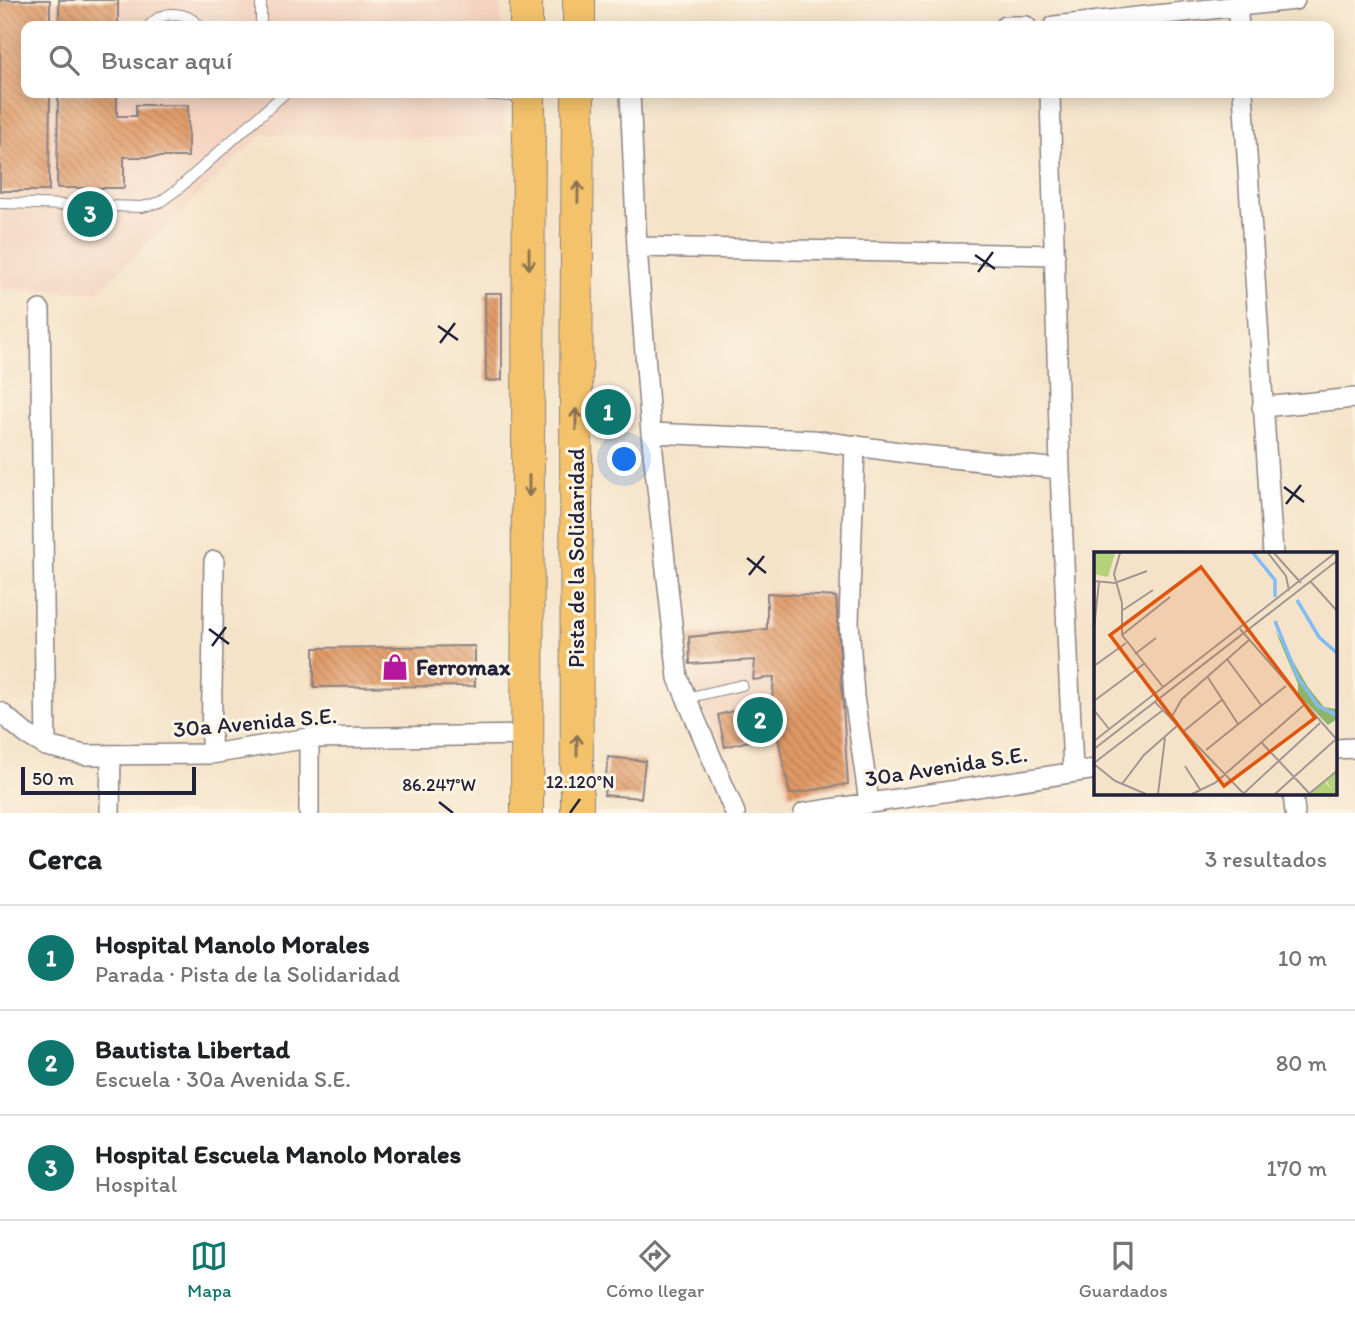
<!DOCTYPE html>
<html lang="es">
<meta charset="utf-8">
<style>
:root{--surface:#fff;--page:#f2f2f2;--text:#202124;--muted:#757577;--line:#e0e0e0;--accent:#0f766e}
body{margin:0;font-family:Itim,sans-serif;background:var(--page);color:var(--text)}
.scale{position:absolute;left:21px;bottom:18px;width:175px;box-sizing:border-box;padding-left:7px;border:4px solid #22223b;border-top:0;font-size:19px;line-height:24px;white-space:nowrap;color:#22223b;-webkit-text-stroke:5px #fcf5e5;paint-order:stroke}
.you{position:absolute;left:625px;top:460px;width:24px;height:24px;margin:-18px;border:5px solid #fff;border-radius:50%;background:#1a73e8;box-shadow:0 0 0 10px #1a73e833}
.badge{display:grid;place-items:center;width:46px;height:46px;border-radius:50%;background:var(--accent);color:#fff;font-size:23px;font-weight:700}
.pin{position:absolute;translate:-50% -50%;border:4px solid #fff;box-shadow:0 2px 7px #0006}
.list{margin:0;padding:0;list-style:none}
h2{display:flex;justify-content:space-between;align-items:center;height:91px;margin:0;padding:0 28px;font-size:30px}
h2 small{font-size:23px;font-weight:400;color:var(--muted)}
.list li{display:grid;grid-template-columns:46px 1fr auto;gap:21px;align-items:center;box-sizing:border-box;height:105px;padding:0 28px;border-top:2px solid var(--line)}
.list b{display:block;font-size:26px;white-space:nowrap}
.list p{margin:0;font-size:23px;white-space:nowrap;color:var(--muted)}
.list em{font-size:23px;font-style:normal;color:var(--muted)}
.icon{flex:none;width:38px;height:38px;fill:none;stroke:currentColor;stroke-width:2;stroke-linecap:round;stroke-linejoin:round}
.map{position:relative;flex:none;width:1355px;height:813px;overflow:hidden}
.search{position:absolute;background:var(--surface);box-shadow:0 4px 18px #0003;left:21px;right:21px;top:21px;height:77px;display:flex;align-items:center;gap:18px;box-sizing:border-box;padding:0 24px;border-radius:14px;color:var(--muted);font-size:26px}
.sheet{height:406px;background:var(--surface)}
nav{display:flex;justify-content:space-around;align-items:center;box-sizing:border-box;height:98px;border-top:2px solid var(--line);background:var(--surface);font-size:19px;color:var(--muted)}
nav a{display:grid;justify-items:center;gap:4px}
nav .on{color:var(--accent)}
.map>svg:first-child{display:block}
</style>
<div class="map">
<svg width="1355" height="813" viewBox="0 0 1355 813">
<defs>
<pattern id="building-back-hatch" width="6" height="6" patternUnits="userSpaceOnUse" patternTransform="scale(1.75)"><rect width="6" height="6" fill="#e19a66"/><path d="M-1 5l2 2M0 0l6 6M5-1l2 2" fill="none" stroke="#b67d55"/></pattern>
</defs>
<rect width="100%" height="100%" fill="#fcf5e5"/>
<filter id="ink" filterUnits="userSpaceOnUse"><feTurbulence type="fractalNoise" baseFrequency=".0143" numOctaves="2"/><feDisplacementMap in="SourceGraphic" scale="14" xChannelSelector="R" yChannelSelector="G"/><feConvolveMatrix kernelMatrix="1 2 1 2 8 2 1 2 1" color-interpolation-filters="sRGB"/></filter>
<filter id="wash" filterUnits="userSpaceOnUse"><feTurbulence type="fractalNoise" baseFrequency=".00686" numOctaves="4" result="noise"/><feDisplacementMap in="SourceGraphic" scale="28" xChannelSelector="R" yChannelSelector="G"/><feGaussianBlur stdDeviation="1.57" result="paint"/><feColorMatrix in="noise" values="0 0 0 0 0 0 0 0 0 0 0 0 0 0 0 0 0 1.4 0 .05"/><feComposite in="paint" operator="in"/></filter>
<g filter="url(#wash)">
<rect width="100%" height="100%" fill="#f5e3c9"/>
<!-- built -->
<path fill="#f4d3c0" d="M0,0H501V26H26V93H503L504,136L439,138L263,134L97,292L0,289Z
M765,591L841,592L855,786L786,796L774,739L723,750L685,667L684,633L762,625Z"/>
<g id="blocks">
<!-- building -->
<path fill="url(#building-back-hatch)" d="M0,0H50V26H26V93H50L49,191H0Z
M59,0H118V26H59Z
M58,93H117V116H136V105H188V157H124V188H57Z
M485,293H502V380L486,381Z
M767,593L836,597L848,784L790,794L777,734L725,747L718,715L772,701L774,677L753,680L755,660L690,664L689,637L767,629Z
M475,646V686L314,687V648Z
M608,757L645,761L641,798L604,795Z"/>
</g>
</g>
<g filter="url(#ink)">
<use href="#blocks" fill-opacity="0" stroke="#8c8282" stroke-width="2"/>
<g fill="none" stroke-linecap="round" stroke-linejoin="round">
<defs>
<path id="service" d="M261,0V26
M149,26C164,9 185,11 200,26
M467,93L526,97
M0,203L142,207L160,202L178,189L285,93
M686,698L742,685"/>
<path id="minor" d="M1237,5L1239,26
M1005,26H1026
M1054,26L1295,0
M630,93L637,247L651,433L678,678L735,813
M1050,93L1060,469L1073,771
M1243,93L1273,554
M637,247L1055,255
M40,310L46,746
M1262,407L1355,398
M651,433L813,440L921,455L1060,469
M855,445L849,622L854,696L869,803
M0,712L26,734L46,746L85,755L211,754L309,738L528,735
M1336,749L1355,748
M211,754L214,561
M1293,794L1295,813
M110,813L111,755
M309,813V738
M804,813L1096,769"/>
<path id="primary" d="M526,0V26
M579,0V26
M527,813L529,93
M577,813L576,409L578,93"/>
</defs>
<!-- service casing -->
<use href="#service" stroke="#8c8282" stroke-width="12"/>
<!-- minor casing -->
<use href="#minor" stroke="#8c8282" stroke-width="22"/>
<!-- primary casing -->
<use href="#primary" stroke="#8c8282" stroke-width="34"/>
<!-- service -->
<use href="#service" stroke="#fff" stroke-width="10"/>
<!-- minor -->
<use href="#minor" stroke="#fff" stroke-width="19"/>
<!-- primary -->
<use href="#primary" stroke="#f3c26a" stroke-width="32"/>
</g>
<!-- one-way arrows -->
<defs><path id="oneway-shaft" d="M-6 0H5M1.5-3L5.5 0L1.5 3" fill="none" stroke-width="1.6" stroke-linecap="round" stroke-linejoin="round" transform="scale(1.75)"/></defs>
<g stroke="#8a7252">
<use href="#oneway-shaft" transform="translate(578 192) rotate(-89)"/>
<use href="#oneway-shaft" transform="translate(529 259) rotate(90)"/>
<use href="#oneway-shaft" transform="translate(576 419) rotate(-90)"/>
<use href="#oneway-shaft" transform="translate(529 486) rotate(90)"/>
<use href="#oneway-shaft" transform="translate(577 745) rotate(-90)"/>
</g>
</g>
<!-- ticks -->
<path fill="none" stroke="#22223b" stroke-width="2.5" d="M975,255L995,269M978,272L993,252M438,326L458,340M440,343L455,323M1284,487L1304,502M1286,504L1301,485M747,558L766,573M749,575L764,556M209,629L229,644M212,646L226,627M439,802L453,813M570,813L580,799"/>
<!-- icons -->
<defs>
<symbol id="shop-bare" viewBox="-9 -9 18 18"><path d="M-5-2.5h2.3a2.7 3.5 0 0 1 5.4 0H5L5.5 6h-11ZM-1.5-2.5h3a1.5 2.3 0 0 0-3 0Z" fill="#b5179e" stroke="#fcf5e5" stroke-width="2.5" paint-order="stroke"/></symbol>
</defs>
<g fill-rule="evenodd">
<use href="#shop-bare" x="376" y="648" width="38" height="38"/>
</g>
<g text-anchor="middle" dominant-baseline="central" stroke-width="6" stroke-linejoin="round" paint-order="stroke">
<!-- street labels -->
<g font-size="23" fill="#22223b" stroke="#fcf5e5">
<text transform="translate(576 558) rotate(-90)">Pista de la Solidaridad</text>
<text transform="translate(255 722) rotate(-5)">30a Avenida S.E.</text>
<text transform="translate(946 766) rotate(-9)">30a Avenida S.E.</text>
</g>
<!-- poi labels -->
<g font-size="23" font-weight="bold" fill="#22223b" stroke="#fcf5e5" text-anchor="start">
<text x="416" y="667">Ferromax</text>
</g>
</g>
<!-- overview -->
<g transform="translate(1094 552)">
<rect width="243" height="243" fill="#f5e3c9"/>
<path d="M181,78L214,135L230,155L243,157V167L234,173L204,142V132Z" fill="#8eb469"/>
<path d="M0,1H21L14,25L0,22ZM243,217V242H216L230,229L240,240L232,229Z" fill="#b3d279"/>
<path fill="none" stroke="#83bcf4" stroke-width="3.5" d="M159,1L181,28V45M203,48L225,85L244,102M181,69L204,126L224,154L244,164"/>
<path fill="none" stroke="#a19690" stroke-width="2" d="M26,1L20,22L28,51V83L69,135M174,1L192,24L195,39M180,1L207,31M0,29L21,31L53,19M217,30L244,60M29,58L59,38M0,77L5,30M146,77L244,189M28,83L76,45M41,102L62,86M133,107L167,153M0,114L32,91M113,124L144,172M0,149L51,111M61,150L150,242M0,158L15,177M77,166L88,147L155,88M90,179L129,147M0,189L241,1M167,190L216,242M0,197L244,8M112,198L192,134M0,211L69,158M0,212L21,229L52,242M91,214L107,239M28,232L50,203L84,173M216,241L244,218M64,242L71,186M98,242L121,231L210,153M149,242L226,171M181,242L241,188"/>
<path fill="#de560e" fill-opacity="0.15" stroke="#de560e" stroke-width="3.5" d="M107,15L221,166L130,234L16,83Z"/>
<rect width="243" height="243" fill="none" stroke="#22223b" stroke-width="3.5"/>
</g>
<g font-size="18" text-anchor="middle" fill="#22223b" stroke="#fcf5e5" stroke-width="6" stroke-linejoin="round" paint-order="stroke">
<text x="580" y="788">12.120°N</text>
<text x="439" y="791">86.247°W</text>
</g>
</svg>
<div class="scale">50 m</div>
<div class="you"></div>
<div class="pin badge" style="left:608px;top:412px">1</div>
<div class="pin badge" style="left:760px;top:720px">2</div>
<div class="pin badge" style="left:90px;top:214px">3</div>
<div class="search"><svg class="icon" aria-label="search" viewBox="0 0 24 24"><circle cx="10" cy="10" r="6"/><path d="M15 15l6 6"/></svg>Buscar aquí</div>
</div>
<section class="sheet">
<h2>Cerca<small>3 resultados</small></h2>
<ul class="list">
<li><span class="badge">1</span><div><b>Hospital Manolo Morales</b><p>Parada · Pista de la Solidaridad</p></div><em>10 m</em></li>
<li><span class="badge">2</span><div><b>Bautista Libertad</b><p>Escuela · 30a Avenida S.E.</p></div><em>80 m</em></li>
<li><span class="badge">3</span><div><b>Hospital Escuela Manolo Morales</b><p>Hospital</p></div><em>170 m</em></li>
</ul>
</section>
<nav>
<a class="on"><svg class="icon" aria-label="map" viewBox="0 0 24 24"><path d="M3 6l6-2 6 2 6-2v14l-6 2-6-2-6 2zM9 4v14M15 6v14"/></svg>Mapa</a>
<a><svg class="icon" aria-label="directions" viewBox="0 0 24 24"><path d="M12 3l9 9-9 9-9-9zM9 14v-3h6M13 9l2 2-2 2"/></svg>Cómo llegar</a>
<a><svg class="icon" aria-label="saved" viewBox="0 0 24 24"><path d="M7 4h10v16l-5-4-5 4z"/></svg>Guardados</a>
</nav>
